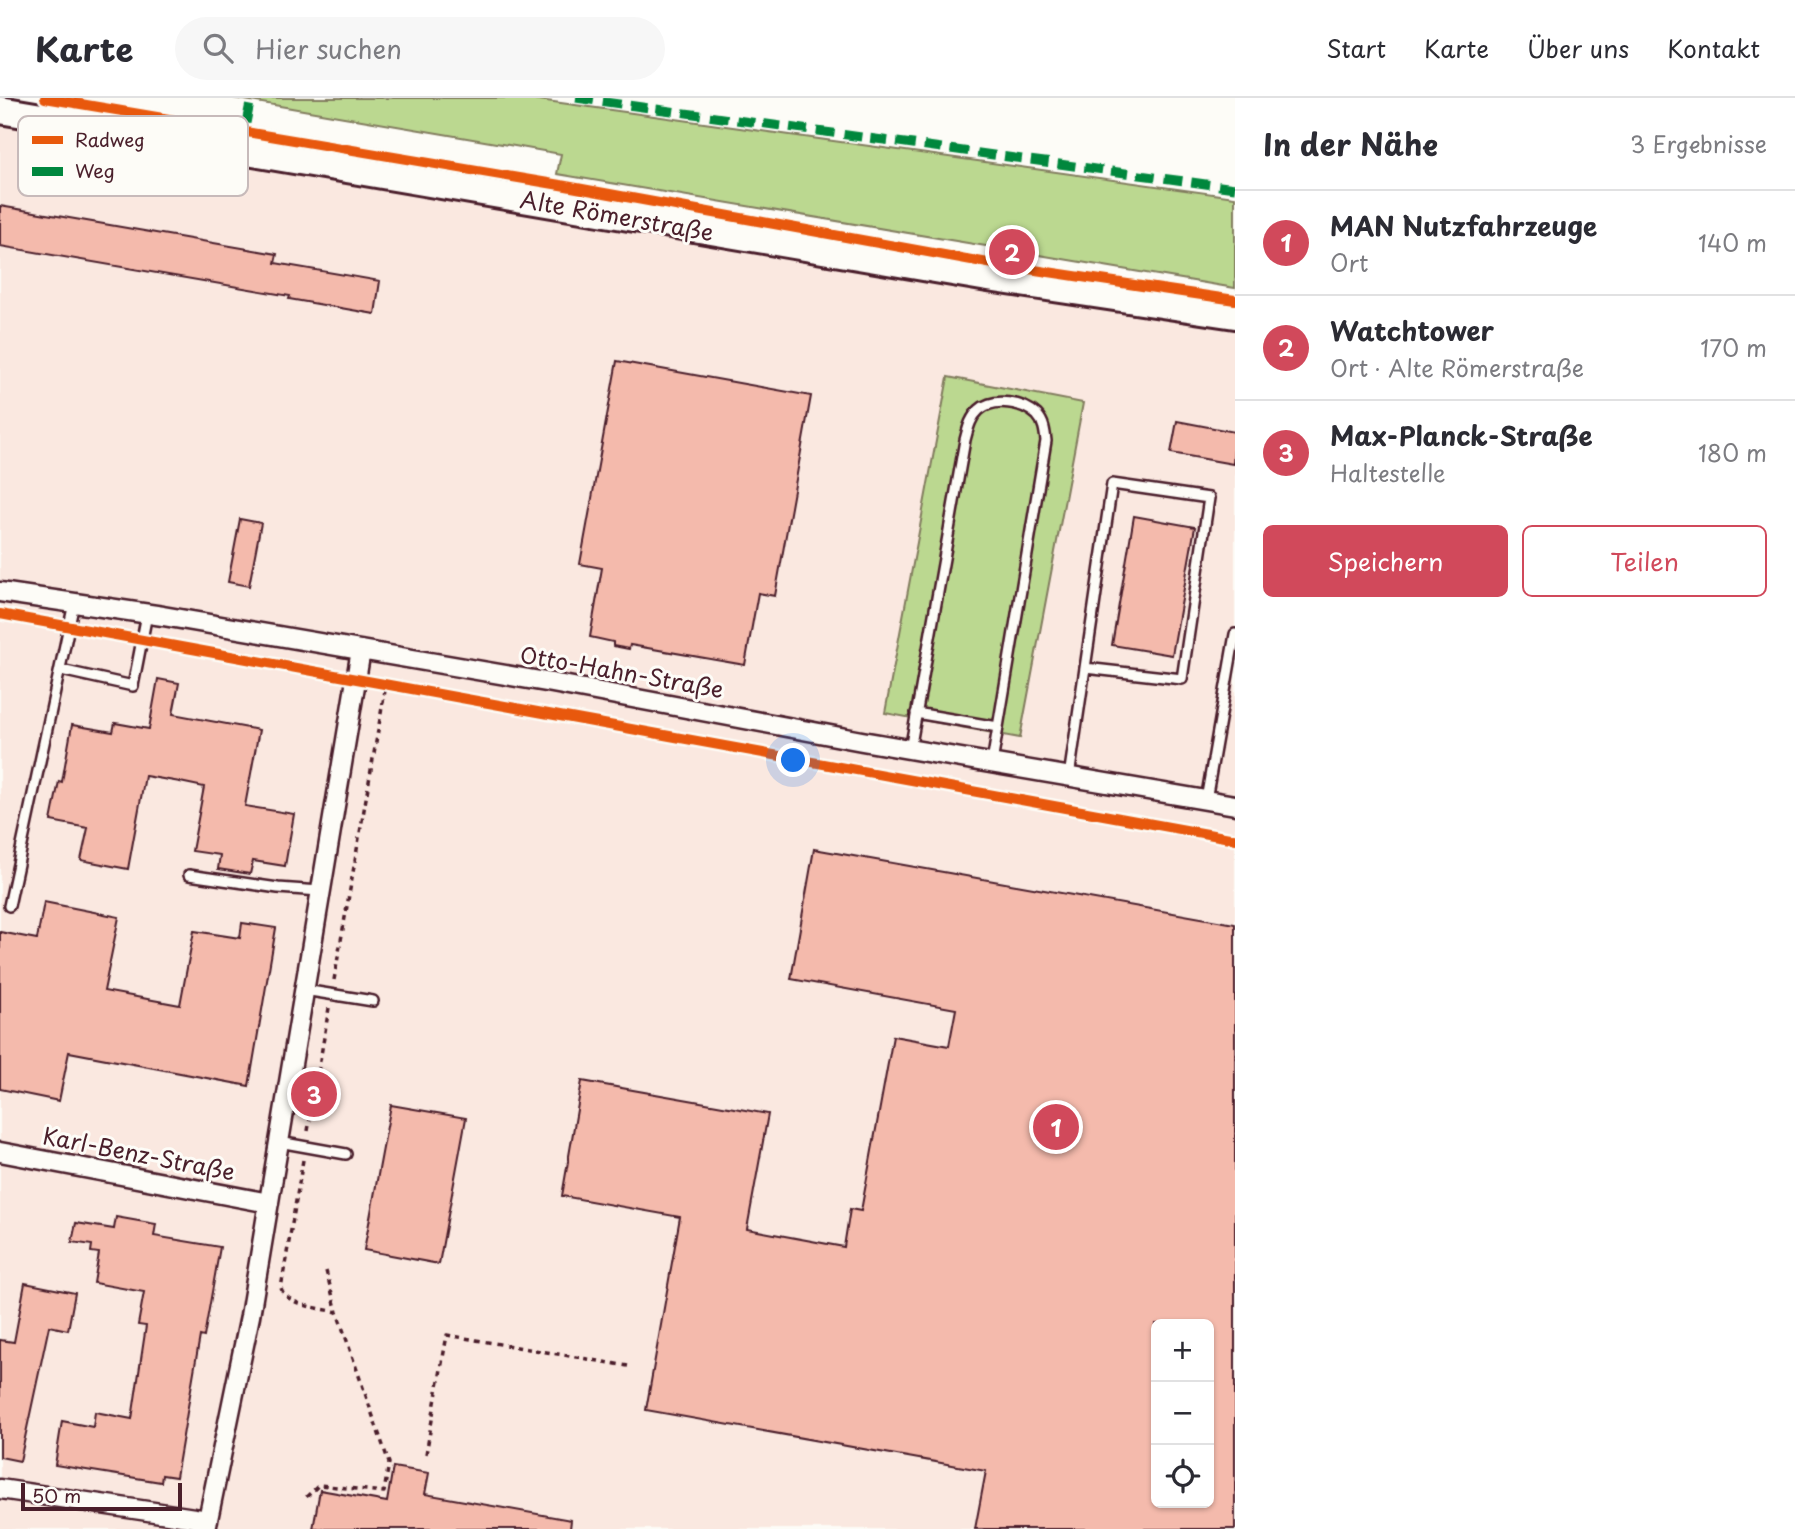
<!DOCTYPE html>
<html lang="de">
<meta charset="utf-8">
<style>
:root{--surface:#fff;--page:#f7f7f7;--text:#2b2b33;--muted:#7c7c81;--line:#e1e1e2;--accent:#d1495b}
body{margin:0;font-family:"Playpen Sans",sans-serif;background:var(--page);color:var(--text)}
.controls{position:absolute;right:21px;bottom:21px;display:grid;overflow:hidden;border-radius:10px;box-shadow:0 2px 5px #0004}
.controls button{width:63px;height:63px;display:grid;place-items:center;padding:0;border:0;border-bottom:2px solid var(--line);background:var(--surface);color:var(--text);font:35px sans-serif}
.scale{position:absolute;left:21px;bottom:18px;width:161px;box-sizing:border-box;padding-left:7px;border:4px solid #4a1f2b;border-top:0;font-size:19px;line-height:24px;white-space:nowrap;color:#4a1f2b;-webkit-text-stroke:5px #fdfcf7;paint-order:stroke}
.you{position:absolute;left:794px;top:663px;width:24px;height:24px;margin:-18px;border:5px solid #fff;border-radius:50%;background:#1a73e8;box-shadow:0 0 0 10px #1a73e833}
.badge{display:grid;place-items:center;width:46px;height:46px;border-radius:50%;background:var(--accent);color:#fff;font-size:23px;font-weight:700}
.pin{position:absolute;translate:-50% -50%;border:4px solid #fff;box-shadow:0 2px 7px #0006}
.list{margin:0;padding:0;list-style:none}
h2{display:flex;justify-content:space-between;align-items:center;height:91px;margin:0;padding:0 28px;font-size:30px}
h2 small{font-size:23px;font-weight:400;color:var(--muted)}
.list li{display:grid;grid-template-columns:46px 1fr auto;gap:21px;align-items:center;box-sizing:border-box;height:105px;padding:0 28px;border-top:2px solid var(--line)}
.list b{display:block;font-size:26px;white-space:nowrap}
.list p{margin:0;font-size:23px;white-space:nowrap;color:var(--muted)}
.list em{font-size:23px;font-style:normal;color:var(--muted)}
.actions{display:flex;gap:14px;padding:21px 28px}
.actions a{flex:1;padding:16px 0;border:2px solid var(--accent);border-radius:10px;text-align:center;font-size:24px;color:var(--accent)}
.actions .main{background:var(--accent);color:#fff}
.icon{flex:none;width:38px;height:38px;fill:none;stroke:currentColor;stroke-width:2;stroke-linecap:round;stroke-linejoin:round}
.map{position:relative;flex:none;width:1235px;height:1431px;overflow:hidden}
header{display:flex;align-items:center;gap:42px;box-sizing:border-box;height:98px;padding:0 35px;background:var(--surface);border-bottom:2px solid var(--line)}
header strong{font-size:33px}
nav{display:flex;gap:38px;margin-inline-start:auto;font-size:24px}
.search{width:490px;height:63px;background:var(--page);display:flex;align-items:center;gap:18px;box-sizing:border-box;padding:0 24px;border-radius:38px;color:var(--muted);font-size:26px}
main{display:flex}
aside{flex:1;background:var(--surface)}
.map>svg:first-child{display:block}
</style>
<header>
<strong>Karte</strong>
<div class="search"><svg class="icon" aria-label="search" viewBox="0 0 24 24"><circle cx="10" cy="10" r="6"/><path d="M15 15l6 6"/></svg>Hier suchen</div>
<nav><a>Start</a><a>Karte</a><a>Über uns</a><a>Kontakt</a></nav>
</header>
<main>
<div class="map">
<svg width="1235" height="1431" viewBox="0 0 1235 1431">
<rect width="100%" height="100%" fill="#fdfcf7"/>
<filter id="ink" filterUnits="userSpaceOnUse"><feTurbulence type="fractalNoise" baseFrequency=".0143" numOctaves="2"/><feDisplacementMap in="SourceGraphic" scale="14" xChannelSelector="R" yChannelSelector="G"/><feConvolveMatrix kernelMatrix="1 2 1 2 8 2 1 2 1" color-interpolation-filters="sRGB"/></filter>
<g filter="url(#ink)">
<!-- built -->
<path fill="#fae8e0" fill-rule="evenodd" d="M0,11L1235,225V1431H0ZM1156,1226H1209V1405H1156Z"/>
<!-- green -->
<path fill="#bbd890" stroke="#827c5e" stroke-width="2" d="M233,0H525L1235,99V190L557,76L561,56Z
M948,279L1083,305L1020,640L885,615Z"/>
<!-- building -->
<path fill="#f4baac" stroke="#4a1f2b" stroke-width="2" fill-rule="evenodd" d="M0,108L277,156L275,165L380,183L375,216L289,201L290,198L0,148Z
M1004,146L1022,149L1020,166L1001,163Z
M617,263L811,298L775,498L758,495L745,567L630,547L629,551L613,548V544L590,539L602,470L580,466Z
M1177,323L1235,334L1233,366L1171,355Z
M1134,418L1195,429L1172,557L1112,547Z
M240,421L261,425L249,488L228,484Z
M158,581L179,585L173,616L259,632L245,708L294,716L285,768L253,763L250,776L218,771L220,757L192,753L204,689L180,684L145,678L128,771L81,762L88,730L51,723L59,683L62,684L72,627L113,634L115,625L149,631Z
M814,751L1235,826V1431H975L986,1373L646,1312L680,1119L562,1098L582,983L768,1016L747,1131L844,1149L850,1111L861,1113L893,938L949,948L956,911L791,881ZM1156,1226H1209V1405H1156Z
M44,804L119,819L104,893L180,907L194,833L240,840L242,825L276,830L249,988L69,954L59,1003L0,991V834L37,841Z
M391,1007L466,1020L439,1166L364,1152Z
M116,1119L156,1126L154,1138L220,1149L204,1239L200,1238L176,1379L162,1377L161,1384L55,1367L62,1323L93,1329L95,1314L132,1321L146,1228L138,1227L144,1194L94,1185L99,1155L91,1154L92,1147L72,1144L76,1125L114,1131Z
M25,1185L75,1195L68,1232L49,1228L20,1363L0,1359V1242L14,1244Z
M393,1369L429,1375L425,1396L571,1422L570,1431H313L320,1392L387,1404Z"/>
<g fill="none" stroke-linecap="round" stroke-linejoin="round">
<defs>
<path id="lane" d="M61,572L133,588L147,516
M916,615L998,629
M910,652L965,342C968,331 970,320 979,312C994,299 1023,304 1037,317C1044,324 1045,334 1046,343L992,665
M1069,679L1112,386L1209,400L1182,581L1085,570
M1206,702L1235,536
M189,777L278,790L320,793
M9,808L74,505
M304,892L373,903
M279,1044L346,1056"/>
<path id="street" d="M0,494L163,518L552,585L862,643L1235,707
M0,1054L269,1105
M0,1391L208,1422
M206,1431L250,1218L361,552"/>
<path id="secondary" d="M0,12L988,180L1235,217"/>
</defs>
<!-- lane casing -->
<use href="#lane" stroke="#4a1f2b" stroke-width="14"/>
<!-- street casing -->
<use href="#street" stroke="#4a1f2b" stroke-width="23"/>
<!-- secondary casing -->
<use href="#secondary" stroke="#4a1f2b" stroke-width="32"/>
<!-- path -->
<path stroke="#4a1f2b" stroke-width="3.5" stroke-dasharray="5 5" stroke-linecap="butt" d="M334,882L386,587
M308,1033L329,910
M303,1062L281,1190C287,1208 320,1210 337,1214L389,1365L384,1394L319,1387L303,1402
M326,1173L337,1214
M426,1356L447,1237L628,1268"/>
<!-- lane -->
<use href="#lane" stroke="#fdfcf7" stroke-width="9"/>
<!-- street -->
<use href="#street" stroke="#fdfcf7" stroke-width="18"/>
<!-- secondary -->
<use href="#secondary" stroke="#fdfcf7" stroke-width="26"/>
<!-- quiet -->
<path stroke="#00873e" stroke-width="9" stroke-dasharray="18 9" stroke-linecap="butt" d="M576,0L1235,90
M246,25L251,0"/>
<defs>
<path id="cycleway" d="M45,0L566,88L988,165L1235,202
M0,516L1235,741"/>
</defs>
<!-- cycleway casing -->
<use href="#cycleway" stroke="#fdfcf7" stroke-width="15"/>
<!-- cycleway -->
<use href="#cycleway" stroke="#e8590c" stroke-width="10"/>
</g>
</g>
<g text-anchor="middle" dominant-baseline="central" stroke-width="6" stroke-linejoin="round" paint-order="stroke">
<!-- street labels -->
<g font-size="23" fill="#4a1f2b" stroke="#fdfcf7">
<text transform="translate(617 117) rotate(10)">Alte Römerstraße</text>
<text transform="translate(622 573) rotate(10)">Otto-Hahn-Straße</text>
<text transform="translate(139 1055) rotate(11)">Karl-Benz-Straße</text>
</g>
</g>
<!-- legend -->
<rect x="18" y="18" width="230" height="80" rx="10" fill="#fdfcf7" stroke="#c7baba" stroke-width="2"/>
<rect x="32" y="38" width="31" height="8" fill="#e8590c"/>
<rect x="32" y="69" width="31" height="9" fill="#00873e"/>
<g font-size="19" fill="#4a1f2b">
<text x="75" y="49">Radweg</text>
<text x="75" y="80">Weg</text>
</g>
</svg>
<div class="controls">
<button>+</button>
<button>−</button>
<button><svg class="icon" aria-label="locate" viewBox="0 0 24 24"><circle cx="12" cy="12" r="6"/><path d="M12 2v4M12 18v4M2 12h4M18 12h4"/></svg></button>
</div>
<div class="scale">50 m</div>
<div class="you"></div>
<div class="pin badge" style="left:1056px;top:1029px">1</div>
<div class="pin badge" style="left:1012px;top:154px">2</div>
<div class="pin badge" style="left:314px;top:996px">3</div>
</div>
<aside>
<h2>In der Nähe<small>3 Ergebnisse</small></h2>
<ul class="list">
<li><span class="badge">1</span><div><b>MAN Nutzfahrzeuge</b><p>Ort</p></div><em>140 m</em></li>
<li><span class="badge">2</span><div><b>Watchtower</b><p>Ort · Alte Römerstraße</p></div><em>170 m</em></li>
<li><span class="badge">3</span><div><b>Max-Planck-Straße</b><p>Haltestelle</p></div><em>180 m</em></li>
</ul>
<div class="actions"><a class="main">Speichern</a><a>Teilen</a></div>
</aside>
</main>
